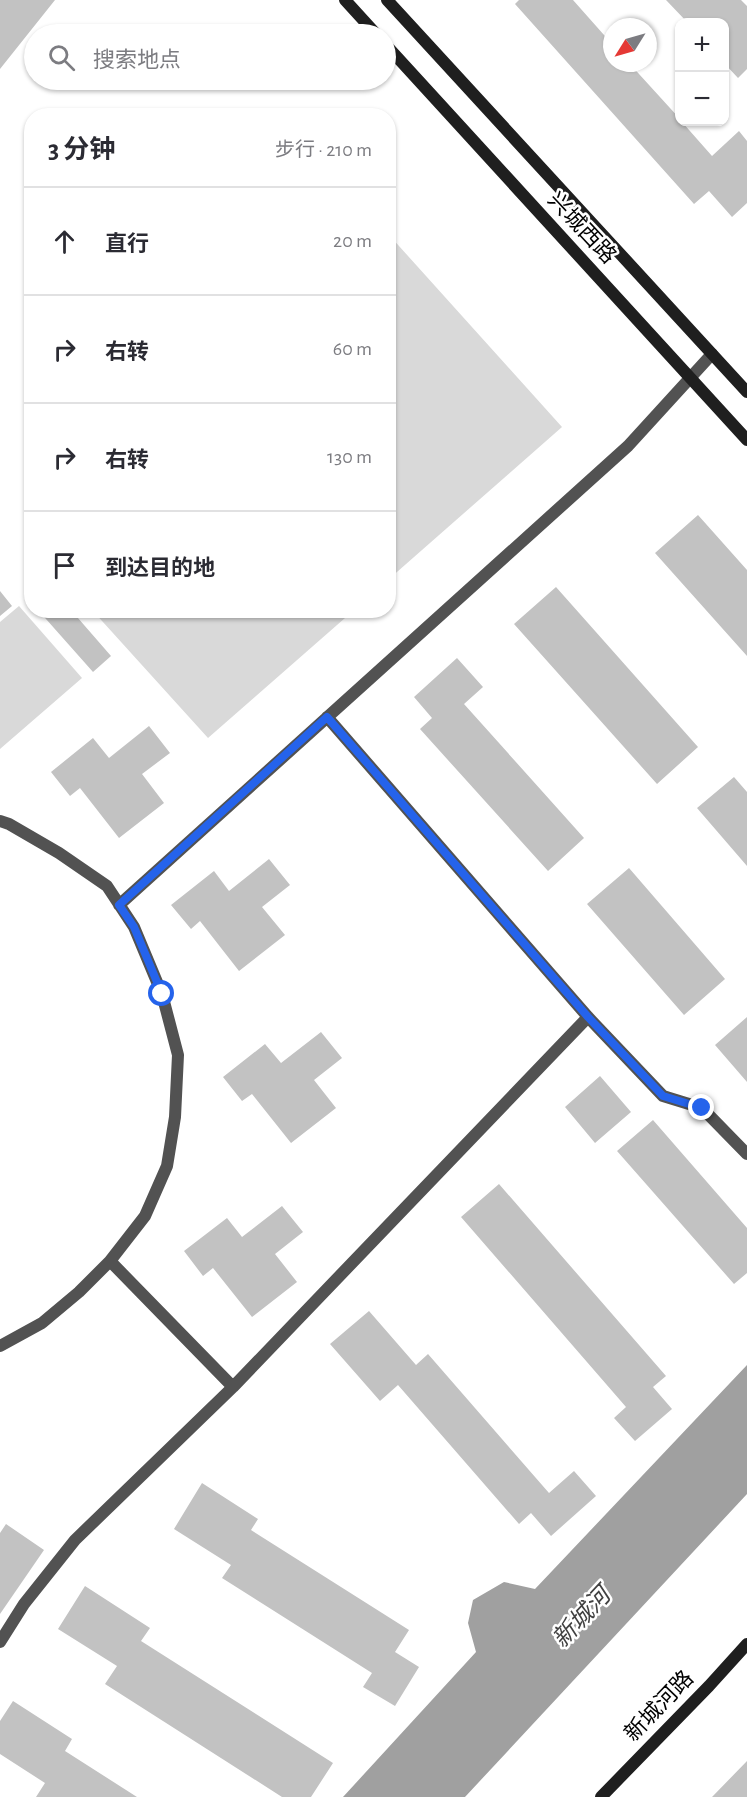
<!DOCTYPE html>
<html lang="zh">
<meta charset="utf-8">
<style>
:root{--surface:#fff;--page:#f7f7f7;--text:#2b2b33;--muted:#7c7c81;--line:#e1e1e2}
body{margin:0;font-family:"Alegreya Sans","Noto Sans SC",sans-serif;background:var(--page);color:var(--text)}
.controls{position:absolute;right:18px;top:18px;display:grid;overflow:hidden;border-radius:12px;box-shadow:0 2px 4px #0004}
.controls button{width:54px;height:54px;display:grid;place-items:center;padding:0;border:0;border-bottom:2px solid var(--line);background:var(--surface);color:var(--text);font:30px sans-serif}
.compass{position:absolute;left:603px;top:18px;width:54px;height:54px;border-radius:50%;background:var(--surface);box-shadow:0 2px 4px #0004;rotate:233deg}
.stop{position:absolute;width:18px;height:18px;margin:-14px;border:4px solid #2563eb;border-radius:50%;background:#fff}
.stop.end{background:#2563eb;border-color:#fff;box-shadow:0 2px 6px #0008}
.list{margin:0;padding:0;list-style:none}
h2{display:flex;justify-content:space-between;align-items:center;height:78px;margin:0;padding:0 24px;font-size:26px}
h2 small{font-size:20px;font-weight:400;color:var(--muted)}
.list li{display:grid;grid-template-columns:39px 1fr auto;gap:18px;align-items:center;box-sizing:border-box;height:108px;padding:0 24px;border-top:2px solid var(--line)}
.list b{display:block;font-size:22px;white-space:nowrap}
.list em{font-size:20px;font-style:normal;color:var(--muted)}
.icon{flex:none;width:33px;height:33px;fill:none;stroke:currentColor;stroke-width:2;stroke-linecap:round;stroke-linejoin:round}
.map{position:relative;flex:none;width:747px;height:1797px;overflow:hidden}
.search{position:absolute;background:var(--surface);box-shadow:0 2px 4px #0004;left:24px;top:24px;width:372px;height:66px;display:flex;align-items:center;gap:15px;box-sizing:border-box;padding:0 21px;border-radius:33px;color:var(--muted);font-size:22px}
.panel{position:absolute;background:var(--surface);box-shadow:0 2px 4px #0004;left:24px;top:108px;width:372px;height:510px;border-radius:24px}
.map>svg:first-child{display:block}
</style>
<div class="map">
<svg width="747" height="1797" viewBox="0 0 747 1797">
<rect width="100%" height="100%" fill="#fff"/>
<!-- green -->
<path fill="#d9d9d9" d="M390,236L562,427L389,579L388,237Z
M19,606L82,678L0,749V622Z
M93,611H353L208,738Z"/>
<!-- water -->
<path fill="#a0a0a0" d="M747,1365V1494L465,1797H343L476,1652L468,1623L473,1600L504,1582L535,1589Z"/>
<!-- building -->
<path fill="#c2c2c2" d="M0,0H55L0,69Z
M519,0H573L612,44V63H629L680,119V122H682L712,156L739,131L747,141V203L732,217L709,191L694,204L515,4Z
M666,0H741L747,6V69L738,78L724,63V22H687Z
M698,515L747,570V656L655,553Z
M556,587L698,747L657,784L514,624Z
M0,591L12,606L0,616Z
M38,610H71L111,656L93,672Z
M457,658L483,687L464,704L584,838L548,871L420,729L432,718L414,697Z
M149,726L170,753L142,774L164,803L119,838L80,788L70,796L51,772L93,738L109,758Z
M734,777L747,792V866L697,808Z
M269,859L290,885L262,907L285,935L239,971L200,921L191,929L171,905L214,871L229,891Z
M629,868L725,979L684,1015L587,904Z
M747,1017V1082L715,1045Z
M321,1032L342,1058L314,1080L336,1108L291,1143L252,1094L242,1101L223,1077L265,1044L281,1063Z
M600,1076L631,1112L595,1143L565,1107Z
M653,1120L747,1228V1273L734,1284L617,1151Z
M499,1184L666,1376L653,1387L672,1409L635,1441L614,1418L626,1407L461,1217Z
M282,1206L303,1232L275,1254L297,1282L252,1317L213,1268L203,1276L184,1251L227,1218L242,1237Z
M369,1311L416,1365L428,1354L549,1493L574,1471L596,1496L551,1536L531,1513L519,1524L398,1385L380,1401L330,1344Z
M202,1483L258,1519L251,1530L409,1630L395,1652L419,1667L395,1706L363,1687L372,1673L222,1578L231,1565L174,1529Z
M6,1524L44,1550L0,1614V1533Z
M85,1586L150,1628L141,1641L333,1763L311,1797H282L105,1684L117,1666L58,1629Z
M13,1701L72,1739L65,1751L137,1797H36L45,1783L0,1754V1721Z
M747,1761V1797H712Z"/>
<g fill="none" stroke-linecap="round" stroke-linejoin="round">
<!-- lane -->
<path stroke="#525252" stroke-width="12" d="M327,717L588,1017L663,1096L702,1108L747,1154
M0,821L9,824L59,853L107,886L134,927L162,994L178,1055L175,1117L167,1166L145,1216L110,1261L79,1292L42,1323L0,1346
M119,905L628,446L712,354
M110,1261L233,1387
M0,1642L24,1604L75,1540L233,1387L588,1017"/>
<!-- secondary -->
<path stroke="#1f1f1f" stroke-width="12" d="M345,0L376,34
M387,0L747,392
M386,45L747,440
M601,1797L709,1686L747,1644"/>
</g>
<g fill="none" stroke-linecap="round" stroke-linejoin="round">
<!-- route -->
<path stroke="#2563eb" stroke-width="8" d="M162,994L134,927L119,905L327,717L588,1017L663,1096L702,1108"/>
</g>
<g text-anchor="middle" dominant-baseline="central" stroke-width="5" stroke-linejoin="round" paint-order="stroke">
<!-- street labels -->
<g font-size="22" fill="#000" stroke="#fff">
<text transform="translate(582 228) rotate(47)">兴城西路</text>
<text transform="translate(659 1706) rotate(-46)">新城河路</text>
</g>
<!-- water labels -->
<g font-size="24" font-style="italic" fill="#414141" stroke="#fff">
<text transform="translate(582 1618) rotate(-47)">新城河</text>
</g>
</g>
</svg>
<div class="controls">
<button>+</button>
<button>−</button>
</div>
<svg class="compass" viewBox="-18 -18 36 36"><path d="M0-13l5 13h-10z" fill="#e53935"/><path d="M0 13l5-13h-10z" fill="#7c7c81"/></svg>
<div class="stop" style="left:162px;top:994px"></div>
<div class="stop end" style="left:702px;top:1108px"></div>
<div class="search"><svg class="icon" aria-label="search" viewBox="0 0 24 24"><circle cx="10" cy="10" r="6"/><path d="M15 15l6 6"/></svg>搜索地点</div>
<section class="panel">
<h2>3 分钟<small>步行 · 210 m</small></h2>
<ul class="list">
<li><svg class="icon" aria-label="ahead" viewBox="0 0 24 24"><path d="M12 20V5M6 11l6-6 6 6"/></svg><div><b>直行</b></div><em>20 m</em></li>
<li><svg class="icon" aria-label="right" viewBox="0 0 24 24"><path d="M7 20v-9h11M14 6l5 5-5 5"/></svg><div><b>右转</b></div><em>60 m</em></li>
<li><svg class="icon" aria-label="right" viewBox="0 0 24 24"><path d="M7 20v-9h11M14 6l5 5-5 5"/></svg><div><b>右转</b></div><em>130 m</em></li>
<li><svg class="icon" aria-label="arrive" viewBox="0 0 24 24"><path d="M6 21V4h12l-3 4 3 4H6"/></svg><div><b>到达目的地</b></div></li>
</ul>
</section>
</div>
